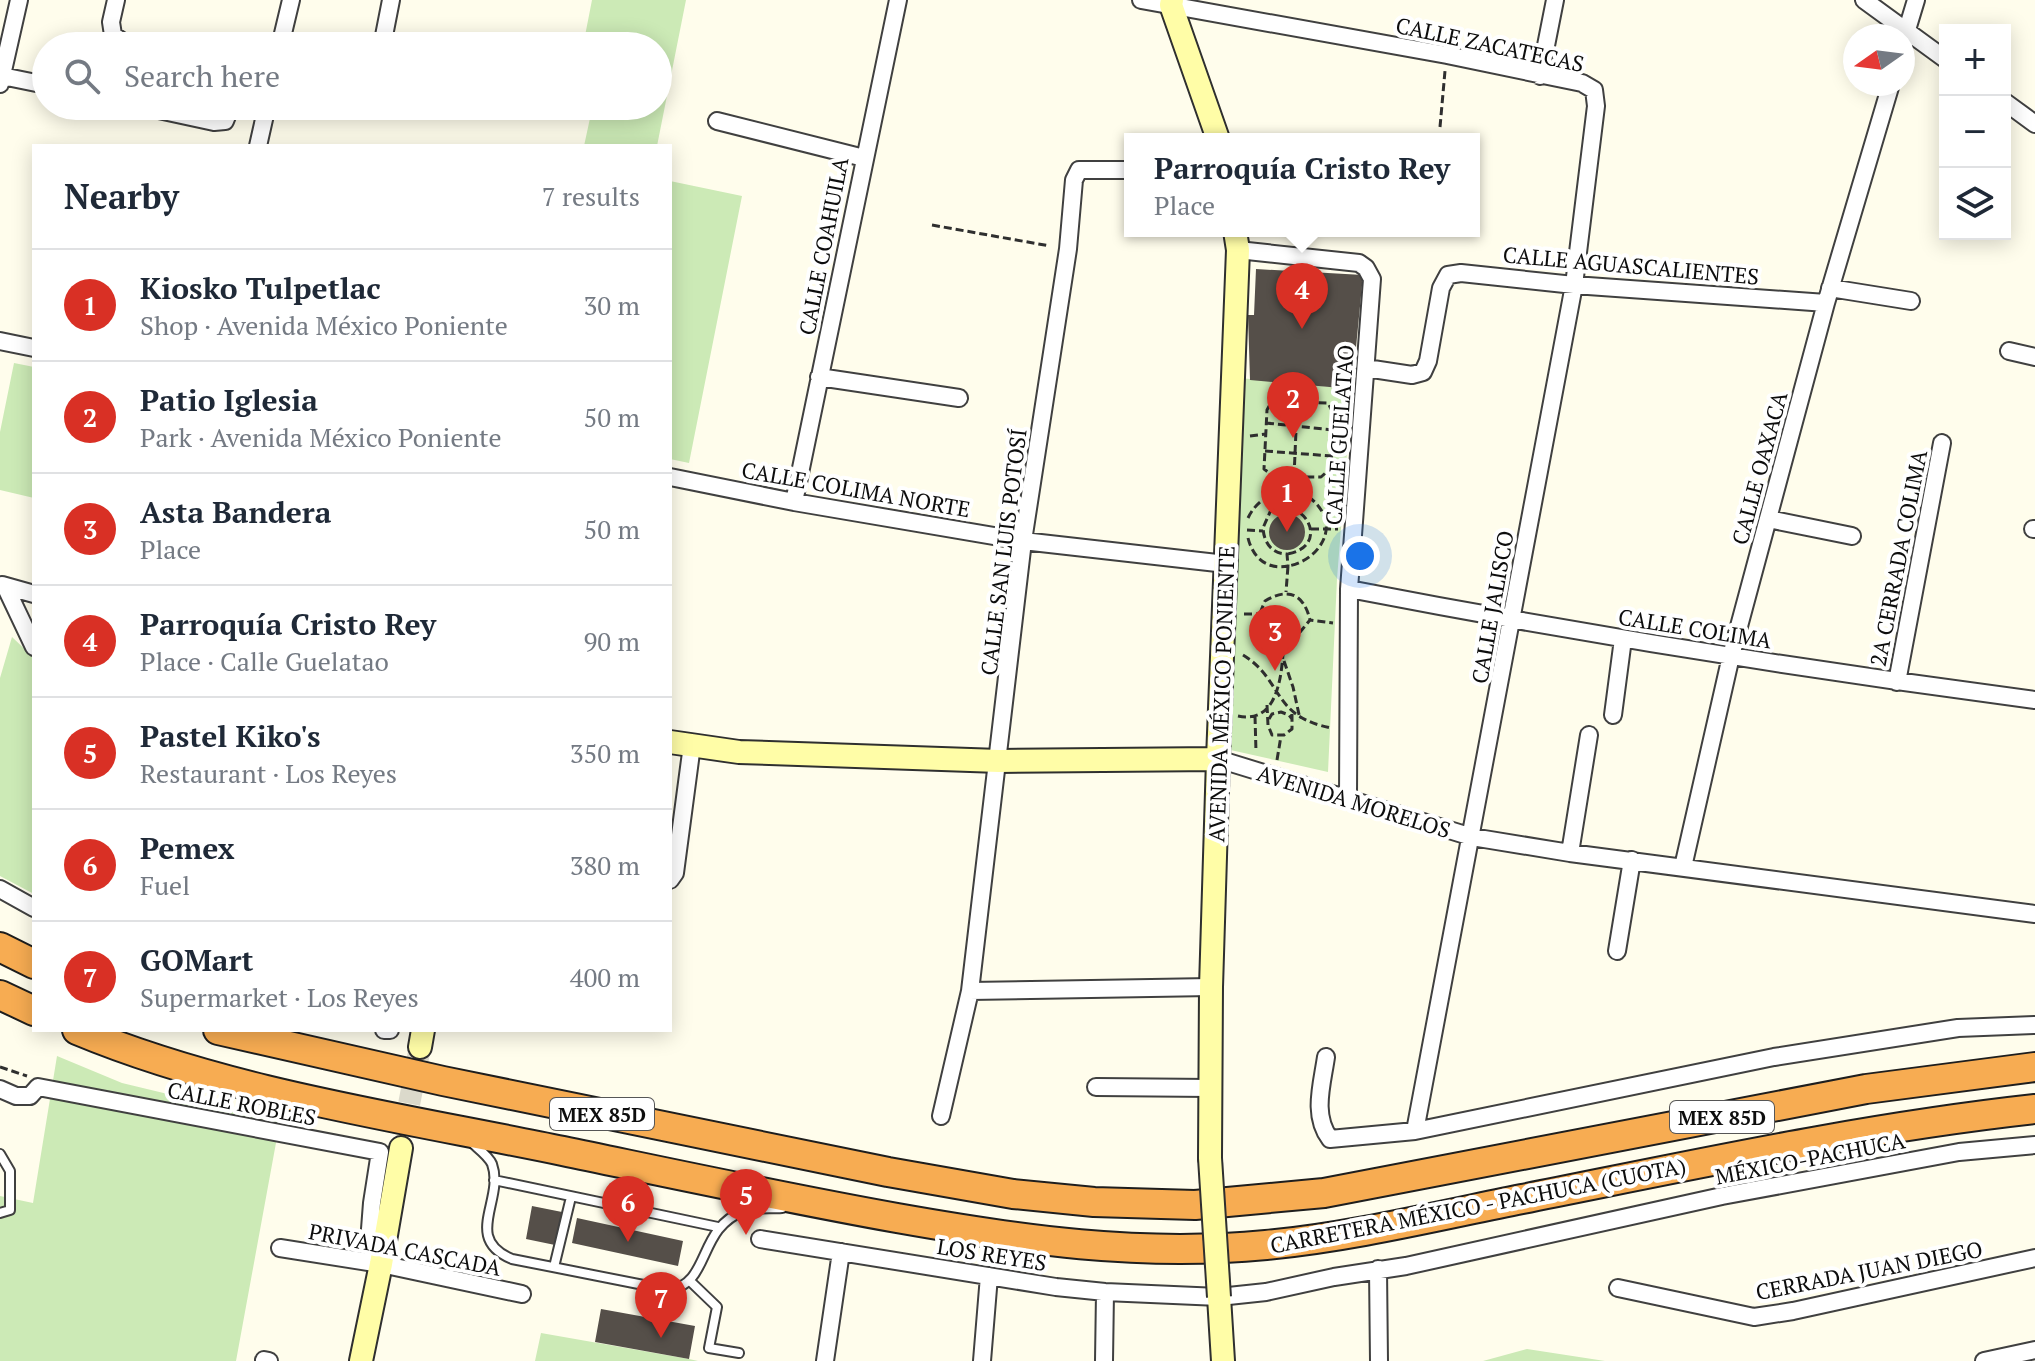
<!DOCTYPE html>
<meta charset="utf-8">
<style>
:root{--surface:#fff;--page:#f6f6f7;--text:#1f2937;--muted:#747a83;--line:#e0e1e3;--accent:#d93025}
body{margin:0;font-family:"PT Serif",serif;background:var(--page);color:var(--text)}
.controls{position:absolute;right:24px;top:24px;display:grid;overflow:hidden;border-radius:0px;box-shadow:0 4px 20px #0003}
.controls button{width:72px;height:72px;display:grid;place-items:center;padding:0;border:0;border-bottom:2px solid var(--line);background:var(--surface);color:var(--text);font:40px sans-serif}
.compass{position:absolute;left:1843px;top:24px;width:72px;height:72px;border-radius:50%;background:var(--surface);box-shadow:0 4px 20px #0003;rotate:256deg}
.you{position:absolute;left:1360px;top:556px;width:28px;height:28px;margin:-20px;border:6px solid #fff;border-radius:50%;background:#1a73e8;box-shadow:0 0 0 12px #1a73e833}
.badge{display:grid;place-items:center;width:52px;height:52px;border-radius:50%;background:var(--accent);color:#fff;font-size:26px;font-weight:700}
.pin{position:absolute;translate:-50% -66px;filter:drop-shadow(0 2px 4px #0008)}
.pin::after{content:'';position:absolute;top:42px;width:28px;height:24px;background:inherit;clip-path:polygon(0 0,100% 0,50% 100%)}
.popup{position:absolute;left:1124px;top:133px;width:356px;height:104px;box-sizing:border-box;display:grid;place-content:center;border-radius:0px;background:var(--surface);filter:drop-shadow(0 2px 6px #0005);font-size:26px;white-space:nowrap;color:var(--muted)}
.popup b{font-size:30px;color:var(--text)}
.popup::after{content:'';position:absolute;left:50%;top:100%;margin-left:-16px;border:16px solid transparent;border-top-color:var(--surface)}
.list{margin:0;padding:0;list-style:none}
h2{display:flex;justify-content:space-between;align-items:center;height:104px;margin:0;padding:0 32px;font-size:34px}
h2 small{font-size:26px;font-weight:400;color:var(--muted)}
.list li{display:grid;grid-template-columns:52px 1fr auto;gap:24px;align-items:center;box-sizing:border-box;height:112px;padding:0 32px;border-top:2px solid var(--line)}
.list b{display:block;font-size:30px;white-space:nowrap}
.list p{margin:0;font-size:26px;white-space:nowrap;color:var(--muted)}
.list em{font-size:26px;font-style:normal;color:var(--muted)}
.icon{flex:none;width:44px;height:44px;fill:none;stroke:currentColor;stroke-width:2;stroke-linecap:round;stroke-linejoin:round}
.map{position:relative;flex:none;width:2035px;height:1361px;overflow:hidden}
.search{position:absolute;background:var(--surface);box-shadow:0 4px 20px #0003;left:32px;top:32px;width:640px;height:88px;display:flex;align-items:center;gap:20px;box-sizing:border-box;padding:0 28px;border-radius:44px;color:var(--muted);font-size:30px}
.panel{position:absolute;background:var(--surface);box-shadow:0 4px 20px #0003;left:32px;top:144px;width:640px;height:888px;border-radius:0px}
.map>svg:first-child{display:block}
</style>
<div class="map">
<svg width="2035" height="1361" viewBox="0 0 2035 1361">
<rect width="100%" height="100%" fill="#fffdec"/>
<!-- green -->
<path fill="#cceab6" d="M592,0H686L657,146H584L592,109L590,106H658V46H583Z
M670,181L742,196L689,463L670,459Z
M14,363L34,367V498L0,490V432Z
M1240,378L1352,389L1337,579L1328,772L1226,749Z
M12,637L34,658V894L0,876V678Z
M57,1056L122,1083L280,1121L236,1361H0V1196L33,1203Z
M541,1333L689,1359L698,1361H535Z
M1527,1349L1605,1361H1483Z"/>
<!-- building -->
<path fill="#554f49" d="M1256,269L1363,275L1352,389L1250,380L1248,315H1254Z
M1269 532a18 18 0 1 1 36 0a18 18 0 1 1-36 0Z
M532,1206L562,1212L555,1245L526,1239Z
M577,1218L683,1241L678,1266L572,1243Z
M601,1309L695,1326L689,1359L595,1342Z"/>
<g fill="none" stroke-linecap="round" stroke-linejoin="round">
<!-- secondary-tunnel -->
<path stroke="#dbd9cb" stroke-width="22" stroke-dasharray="22 11" stroke-linecap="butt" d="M403,1136L420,1047"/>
<defs>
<path id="lane" d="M470,1141C477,1148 488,1155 492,1164C505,1200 462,1238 512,1259L669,1290C711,1284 697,1228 744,1211C755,1207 770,1209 782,1208
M0,1154L10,1171V1210L0,1213
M494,1180L718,1227
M554,1267L571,1197
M691,1282L717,1307L709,1348L739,1353"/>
<path id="street" d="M116,0L111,22L113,35L123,42L141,46
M1141,0L1447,55L1582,83L1594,90L1596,106L1574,285L1415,1131
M1864,0L1945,59
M1903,43L1916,0
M280,46L291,0
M382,46L391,0
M2,76L46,85
M1540,76L1555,0
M0,84L19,0
M2005,102L2035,124
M140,106L214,122L225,121L231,106
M717,121L864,158
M258,146L267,106
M1238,250L1359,263L1366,268L1372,279L1349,589L1348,798
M1830,288L1911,301
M0,341L34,348
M2009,351L2035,357
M1366,368L1412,375L1423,372L1428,361L1441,288L1448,275L1461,273L1574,285L1826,303
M819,377L959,398
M670,477L794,502L1023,541L1226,564
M794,502L898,0
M1768,519L1852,536
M2033,529H2035
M2,585L34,594
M5,586L34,647
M1349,589C1577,633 1805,670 2035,700
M1897,682L1942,443
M1613,715L1623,639
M1218,759L1472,837L1570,853L2035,914
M1570,853L1589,735
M1683,867L1731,656L1826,303L1891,84
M670,880L675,873L692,745
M0,889L34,908
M1617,951L1632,860
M970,991L1211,987
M384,1030H390
M1326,1057C1322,1085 1312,1115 1330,1139L1415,1131L1774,1057L1958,1028L2035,1025
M1096,1087L1211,1088
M0,1089L16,1096H30L38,1087L380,1152L372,1203L370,1229L382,1251
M941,1116L970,991L1023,541L1068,249L1074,180L1079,170H1130
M760,1239L1056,1287L1105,1292L1219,1297L1266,1292L1334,1277L1406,1266L1722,1196L1959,1152L2035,1145
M280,1248L381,1264L522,1294
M1378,1269L1379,1361
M1618,1288L1754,1317L1793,1311L2035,1258
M264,1360L269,1361
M825,1361L841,1252
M982,1361L989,1276
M1104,1361L1105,1292
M1984,1361L2035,1350"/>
<path id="secondary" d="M1172,0L1171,5L1218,139
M670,742L739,752L999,761L1218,759
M420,1047L423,1030
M1210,1158L1211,987L1218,759L1238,250L1235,231
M1219,1297L1223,1361
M361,1361L381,1264L401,1148"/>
<path id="highway" d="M0,947L34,964
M0,995L34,1011
M77,1030C228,1093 404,1118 563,1151C674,1174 785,1198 897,1218C1021,1240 1139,1257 1266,1245C1351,1237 1437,1216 1522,1199C1693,1165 1862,1128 2035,1109
M218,1030L443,1081L888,1172L1013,1194L1094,1202L1195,1205L1324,1193L1866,1089L2035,1067"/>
</defs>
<!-- lane casing -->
<use href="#lane" stroke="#404040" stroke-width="12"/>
<!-- street casing -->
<use href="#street" stroke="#404040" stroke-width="20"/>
<!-- secondary casing -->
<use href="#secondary" stroke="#2f2f2f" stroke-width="26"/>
<!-- highway casing -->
<use href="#highway" stroke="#1e1e1e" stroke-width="32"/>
<!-- path -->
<path stroke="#2f2f2f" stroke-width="3" stroke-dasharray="8 4" stroke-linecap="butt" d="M1440,127L1445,71
M932,225L1050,246
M1266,423L1333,430
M1250,436L1266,434
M1265,451L1332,456
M1294,477L1298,384
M1284,507V477L1272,475L1264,469L1267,410L1272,401L1328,403L1333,413L1331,468L1321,477H1284
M1248,518C1261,490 1299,480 1319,507C1339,533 1314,562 1288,566L1286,592
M1311,529H1338
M1247,530L1263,531
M1248,538C1253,558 1267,570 1288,566L1287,554C1272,554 1264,543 1263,528L1270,512C1305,493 1332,547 1287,554
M1260,613L1265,601C1288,587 1304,594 1310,620
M1244,614H1259L1264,628L1278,640L1296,637L1310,620L1333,623
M1243,655C1284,680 1271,717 1332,728
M1284,661L1293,687L1300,719
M1267,705L1268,725L1272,735H1284L1292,729V714
M1238,716C1281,725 1282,668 1284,640
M1255,716L1256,752
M1269,719L1272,714L1281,712L1289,715L1292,719
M1277,760L1281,736
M0,1067L27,1076"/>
<!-- lane -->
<use href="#lane" stroke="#fff" stroke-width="8"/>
<!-- street -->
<use href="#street" stroke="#fff" stroke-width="16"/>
<!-- secondary -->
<use href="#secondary" stroke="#fffda7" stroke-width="22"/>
<!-- highway -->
<use href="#highway" stroke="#f7ac52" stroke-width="28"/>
<defs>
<path id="secondary-bridge" d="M1210,1158L1219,1297"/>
</defs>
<!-- secondary-bridge casing -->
<use href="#secondary-bridge" stroke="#2f2f2f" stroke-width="26" stroke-linecap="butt"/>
<!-- secondary-bridge -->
<use href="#secondary-bridge" stroke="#fffda7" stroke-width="22"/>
</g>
<g text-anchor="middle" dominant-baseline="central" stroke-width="8" stroke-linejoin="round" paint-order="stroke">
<!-- shield labels -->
<g fill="#fff" stroke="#565656" stroke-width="2">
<rect x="550" y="1098" width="104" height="32" rx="6"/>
<rect x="1670" y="1101" width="104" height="32" rx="6"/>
</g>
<g font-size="20" font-weight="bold" fill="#0d0d0d">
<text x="602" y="1114">MEX 85D</text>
<text x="1722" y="1117">MEX 85D</text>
</g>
<!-- street labels -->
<g font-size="22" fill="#0d0d0d" stroke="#fff">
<text transform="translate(1490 44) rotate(12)">CALLE ZACATECAS</text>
<text transform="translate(823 246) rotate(-79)">CALLE COAHUILA</text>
<text transform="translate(1631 265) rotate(5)">CALLE AGUASCALIENTES</text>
<text transform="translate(1339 435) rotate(-86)">CALLE GUELATAO</text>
<text transform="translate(1759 468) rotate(-75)">CALLE OAXACA</text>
<text transform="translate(856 489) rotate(10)">CALLE COLIMA NORTE</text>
<text transform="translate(1003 552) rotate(-83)">CALLE SAN LUIS POTOSÍ</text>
<text transform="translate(1898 558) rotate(-79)">2A CERRADA COLIMA</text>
<text transform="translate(1492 607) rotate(-80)">CALLE JALISCO</text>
<text transform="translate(1695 628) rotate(9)">CALLE COLIMA</text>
<text transform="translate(1221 694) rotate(-88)">AVENIDA MÉXICO PONIENTE</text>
<text transform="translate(1354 801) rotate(17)">AVENIDA MORELOS</text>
<text transform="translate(242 1103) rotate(11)">CALLE ROBLES</text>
<text transform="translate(1810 1158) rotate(-11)">MÉXICO-PACHUCA</text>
<text transform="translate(1478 1205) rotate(-11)">CARRETERA MÉXICO - PACHUCA (CUOTA)</text>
<text transform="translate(405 1249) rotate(11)">PRIVADA CASCADA</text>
<text transform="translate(992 1254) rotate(9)">LOS REYES</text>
<text transform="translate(1869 1270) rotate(-11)">CERRADA JUAN DIEGO</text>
</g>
</g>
</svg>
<div class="controls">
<button>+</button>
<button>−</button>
<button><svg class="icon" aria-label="layers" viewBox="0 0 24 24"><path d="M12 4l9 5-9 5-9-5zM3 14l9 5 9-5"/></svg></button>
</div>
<svg class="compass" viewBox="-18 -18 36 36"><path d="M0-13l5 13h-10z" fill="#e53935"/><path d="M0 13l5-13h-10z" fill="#747a83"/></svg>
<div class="you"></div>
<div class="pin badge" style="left:1287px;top:532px">1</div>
<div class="pin badge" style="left:1293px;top:438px">2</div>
<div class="pin badge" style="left:1275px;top:671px">3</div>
<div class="pin badge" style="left:1302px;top:329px">4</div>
<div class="popup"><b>Parroquía Cristo Rey</b>Place</div>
<div class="pin badge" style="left:746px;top:1235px">5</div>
<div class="pin badge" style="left:628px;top:1242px">6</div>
<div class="pin badge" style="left:661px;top:1338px">7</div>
<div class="search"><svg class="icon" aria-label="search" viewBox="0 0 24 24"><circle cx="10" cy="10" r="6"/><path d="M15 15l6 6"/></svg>Search here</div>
<section class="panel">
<h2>Nearby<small>7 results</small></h2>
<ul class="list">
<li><span class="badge">1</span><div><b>Kiosko Tulpetlac</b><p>Shop · Avenida México Poniente</p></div><em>30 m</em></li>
<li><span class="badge">2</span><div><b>Patio Iglesia</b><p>Park · Avenida México Poniente</p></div><em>50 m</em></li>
<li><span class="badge">3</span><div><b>Asta Bandera</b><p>Place</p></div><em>50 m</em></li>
<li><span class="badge">4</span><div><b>Parroquía Cristo Rey</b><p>Place · Calle Guelatao</p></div><em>90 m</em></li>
<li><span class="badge">5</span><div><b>Pastel Kiko's</b><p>Restaurant · Los Reyes</p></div><em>350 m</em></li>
<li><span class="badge">6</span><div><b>Pemex</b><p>Fuel</p></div><em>380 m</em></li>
<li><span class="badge">7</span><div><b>GOMart</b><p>Supermarket · Los Reyes</p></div><em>400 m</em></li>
</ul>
</section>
</div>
